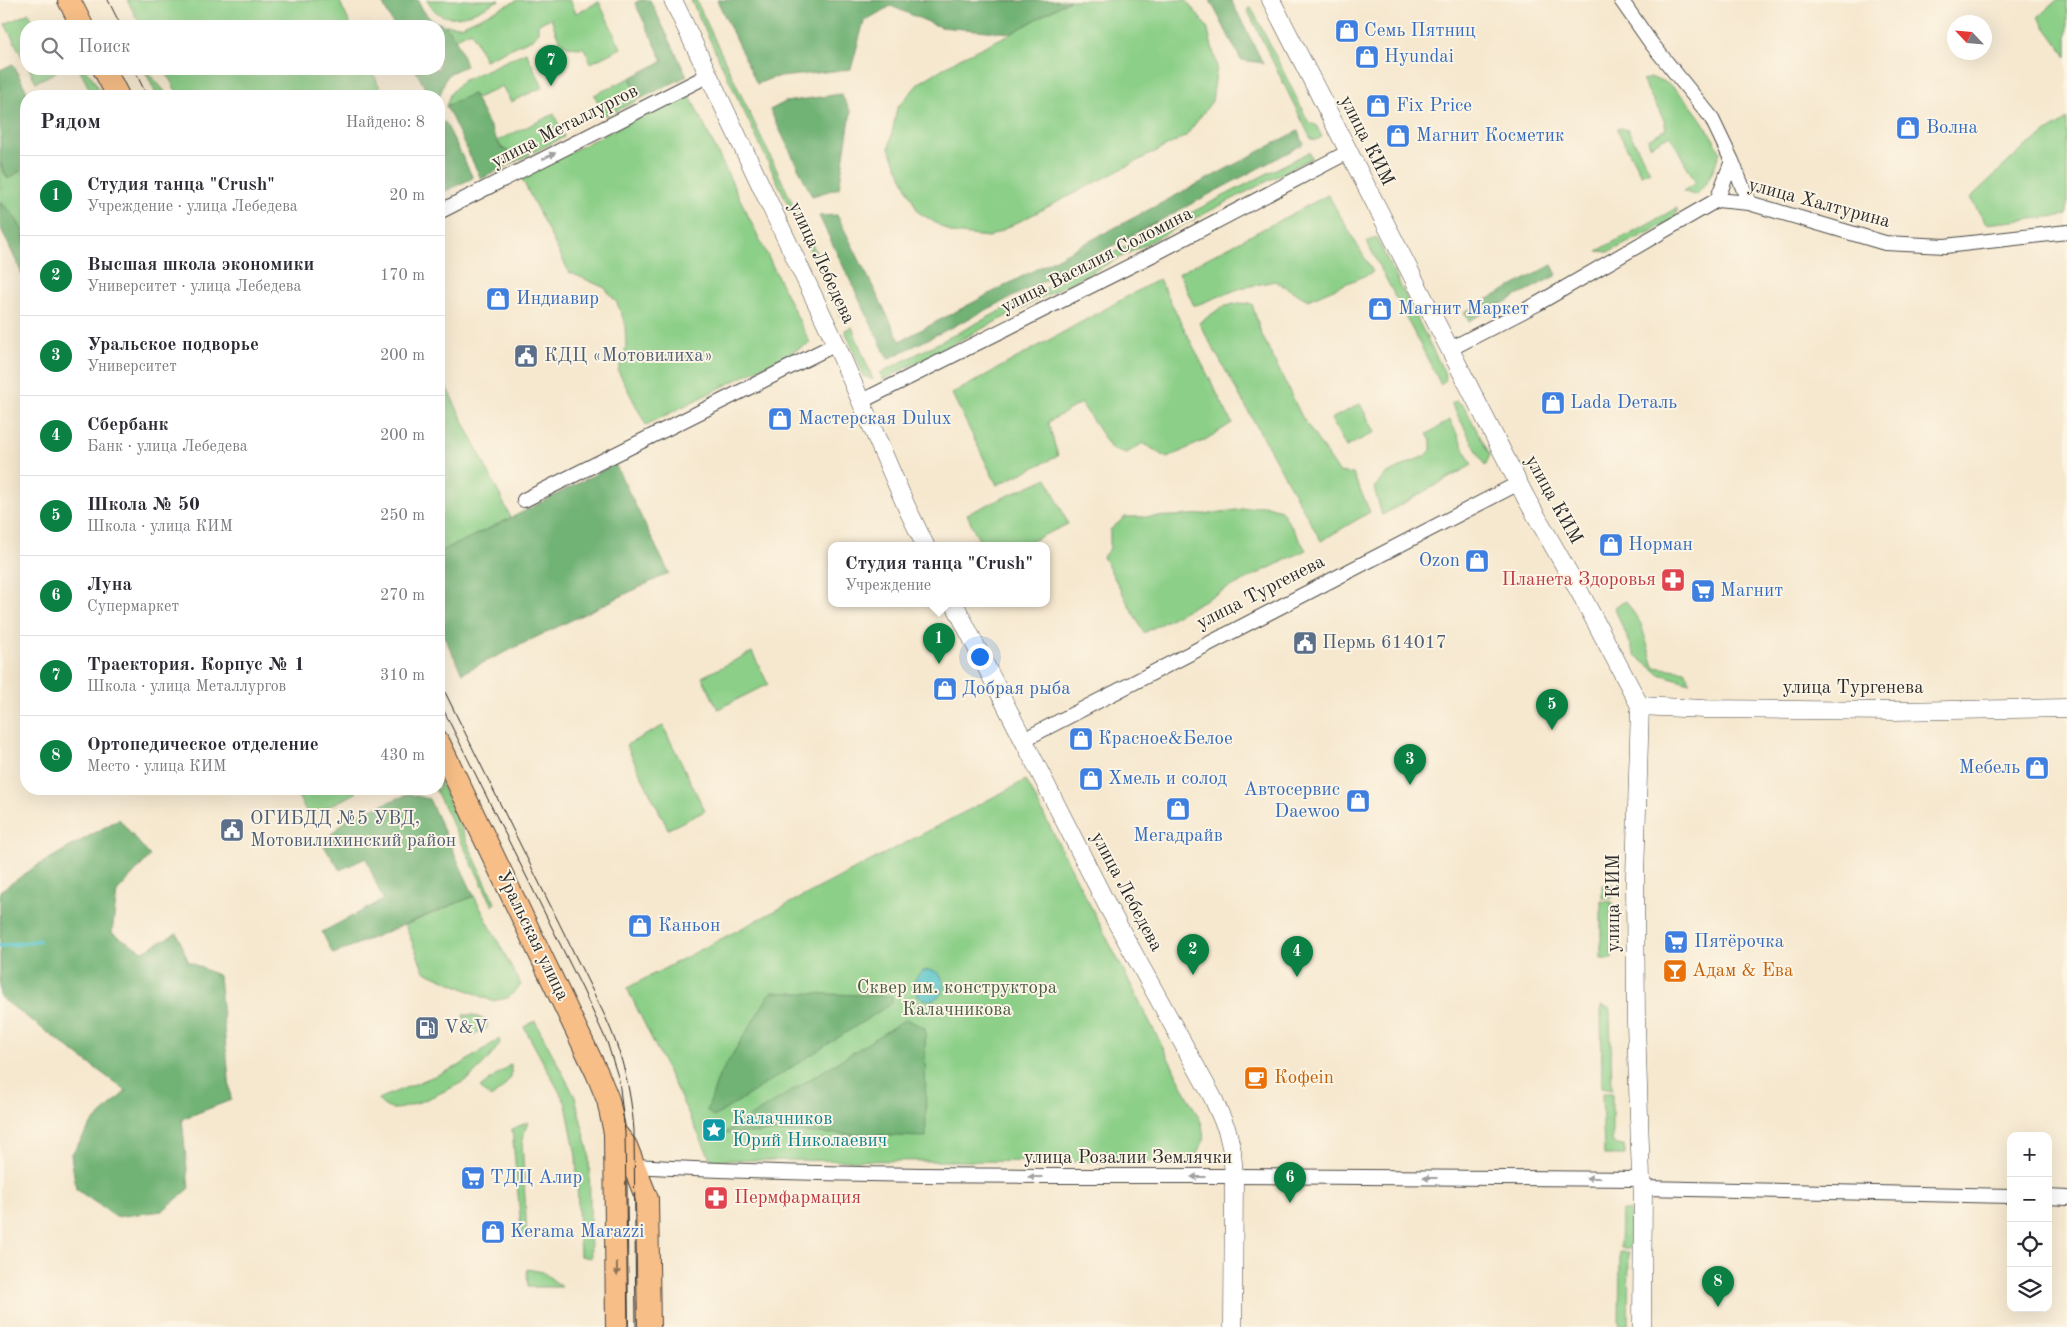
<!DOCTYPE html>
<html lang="ru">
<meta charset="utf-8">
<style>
:root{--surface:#fff;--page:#f7f7f7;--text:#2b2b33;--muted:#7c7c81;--line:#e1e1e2;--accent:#0b8043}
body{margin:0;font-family:"Old Standard TT",serif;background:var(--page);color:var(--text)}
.controls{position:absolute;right:15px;bottom:15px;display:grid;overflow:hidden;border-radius:10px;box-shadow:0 5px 20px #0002}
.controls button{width:45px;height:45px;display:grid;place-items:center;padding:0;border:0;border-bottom:1px solid var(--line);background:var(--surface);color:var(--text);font:25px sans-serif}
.compass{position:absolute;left:1947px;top:15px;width:45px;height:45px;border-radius:50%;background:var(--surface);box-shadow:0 5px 20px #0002;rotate:296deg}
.you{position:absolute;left:979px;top:656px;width:18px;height:18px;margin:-12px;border:4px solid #fff;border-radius:50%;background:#1a73e8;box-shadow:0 0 0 8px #1a73e833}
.badge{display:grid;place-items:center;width:32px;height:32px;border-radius:50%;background:var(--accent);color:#fff;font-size:16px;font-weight:700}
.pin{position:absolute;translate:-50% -41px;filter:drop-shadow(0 1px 2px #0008)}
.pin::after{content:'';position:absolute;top:26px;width:18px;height:15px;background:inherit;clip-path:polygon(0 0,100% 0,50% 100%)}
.popup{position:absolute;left:828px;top:542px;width:222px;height:65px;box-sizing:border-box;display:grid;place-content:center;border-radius:10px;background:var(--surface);filter:drop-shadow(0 1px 4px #0005);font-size:16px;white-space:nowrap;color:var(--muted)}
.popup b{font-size:19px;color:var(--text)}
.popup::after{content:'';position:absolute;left:50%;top:100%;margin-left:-10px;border:10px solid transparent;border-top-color:var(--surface)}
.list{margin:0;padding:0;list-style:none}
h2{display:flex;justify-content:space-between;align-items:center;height:65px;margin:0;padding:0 20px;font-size:21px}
h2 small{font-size:16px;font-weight:400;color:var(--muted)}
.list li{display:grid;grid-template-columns:32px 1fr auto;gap:15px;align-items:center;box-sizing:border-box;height:80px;padding:0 20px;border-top:1px solid var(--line)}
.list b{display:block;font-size:19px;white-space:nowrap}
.list p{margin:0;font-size:16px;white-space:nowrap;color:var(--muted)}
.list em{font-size:16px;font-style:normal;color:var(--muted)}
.icon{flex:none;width:28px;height:28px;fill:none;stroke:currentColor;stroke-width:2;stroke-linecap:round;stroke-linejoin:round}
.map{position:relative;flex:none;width:2067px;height:1327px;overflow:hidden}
.search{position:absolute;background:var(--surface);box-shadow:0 5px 20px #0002;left:20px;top:20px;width:425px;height:55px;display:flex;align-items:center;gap:12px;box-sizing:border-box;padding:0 18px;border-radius:20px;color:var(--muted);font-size:19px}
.panel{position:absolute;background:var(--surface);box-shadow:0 5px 20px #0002;left:20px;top:90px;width:425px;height:705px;border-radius:20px}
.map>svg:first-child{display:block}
</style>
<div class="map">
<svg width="2067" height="1327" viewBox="0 0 2067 1327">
<rect width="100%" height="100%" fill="#fcf5e5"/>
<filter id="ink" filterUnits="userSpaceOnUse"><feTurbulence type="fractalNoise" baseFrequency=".02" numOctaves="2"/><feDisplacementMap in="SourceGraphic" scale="10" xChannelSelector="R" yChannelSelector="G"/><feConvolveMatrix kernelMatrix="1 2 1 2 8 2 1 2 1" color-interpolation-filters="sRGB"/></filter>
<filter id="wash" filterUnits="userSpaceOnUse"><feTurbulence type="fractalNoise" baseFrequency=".0096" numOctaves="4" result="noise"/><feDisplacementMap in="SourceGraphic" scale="20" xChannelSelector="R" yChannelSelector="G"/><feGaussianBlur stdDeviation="1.12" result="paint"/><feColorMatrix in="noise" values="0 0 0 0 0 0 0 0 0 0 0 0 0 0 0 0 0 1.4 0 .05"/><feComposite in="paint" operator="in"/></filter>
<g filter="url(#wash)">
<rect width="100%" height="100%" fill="#f6e8cf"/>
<!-- green -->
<path fill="#8ccf88" stroke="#5c7d5a" d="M127,0H339L351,26H141Z
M427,0H499C476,12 443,32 427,0Z
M518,0H570L576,13L599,2L621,48L591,63L584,48C558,48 559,40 551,18L538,24V32L534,38L485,60L471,31L454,39L445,25L461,26Z
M691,0H696L848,320L844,322Z
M1070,0H1186L1207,27L1217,66L1212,101L1186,136L989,237L952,233L918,212L889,148L897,108L919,83L960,58L1012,33Z
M2057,0H2067V57L2038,17Z
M1251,7L1309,123L1316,125L1322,137L1316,140L1311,139L1247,9Z
M29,13L35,26H26V64L5,24Z
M526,52L543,87L511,102L502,86L477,98L473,94L446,106L450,94L462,81Z
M29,69H54L56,72L36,82Z
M79,69H84L92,77L102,96H93Z
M144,69L163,89L167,96H157Z
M164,69H371L384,96H179Z
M630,78L640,99L606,116L594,95Z
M1651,78C1680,80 1708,128 1720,152C1717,163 1704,192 1694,195L1683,191L1696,183L1670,135L1650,146L1648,139L1666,129L1664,120L1642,80Z
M688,92L810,343L646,425L618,371L626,347L625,323L617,303L605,288L569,272L521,177Z
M554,114L564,137L516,161C509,153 502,149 497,141Z
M2067,119V215L1986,224L1970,198L2022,149Z
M1621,128L1628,130L1650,171L1641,175L1617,129Z
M1309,152L1312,158L883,380L880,373Z
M0,163L7,178L22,170L26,178V282L0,226Z
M1328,195L1373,272L1308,300L1275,281L1241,288L1194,306L1179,273Z
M1677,208V212L1672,221L1609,252L1597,251Z
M1376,237L1446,376L1445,381L1441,385L1367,242Z
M1159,279L1232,423L1205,440L1167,458L1143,443L1127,453L1112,450L1081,403L1048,422L1058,456L997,485L952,394Z
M1238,303L1252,304L1261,333L1302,417L1339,472L1353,474L1370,512L1321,541L1199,323L1222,307Z
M852,327L873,380L864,376L862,371L845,330Z
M439,372L511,518L439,552Z
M1457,401L1464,406L1490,455L1485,466L1451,403Z
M1360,404L1375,432L1346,447L1331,419Z
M1450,420L1472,465L1382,515L1374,488L1385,475L1426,455L1431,450V441L1427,434Z
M1047,478L1068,524L1023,545H981L967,514Z
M1264,505L1281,510L1306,550L1210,597L1144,633L1103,557L1110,548V530L1125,517C1174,517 1216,515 1264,505Z
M1626,601L1641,624L1654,667L1685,671L1690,683L1659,674L1635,655L1614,607Z
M752,652L768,684L718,709L702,677Z
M663,726L705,811L668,829L626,745Z
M439,780L495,903L493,906L435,789H439Z
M1026,780L1202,1124L1204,1140L1196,1156L1174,1162L711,1160L627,988Z
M294,789H354L356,793L309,816Z
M1612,884L1618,887L1620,893H1613L1612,898H1602V885Z
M474,896L521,985L508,998L492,1001L424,971L405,925Z
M1601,901L1612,902V959H1601Z
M1601,1006L1610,1008L1612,1089L1602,1087Z
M463,1015H473L487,1021V1028L470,1036Z
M535,1021L575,1097L589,1153L591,1258L580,1256L576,1156L566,1104L524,1027Z
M499,1039L500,1043C491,1057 480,1070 466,1080C455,1087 406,1110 394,1109C387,1109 381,1104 378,1099L459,1066Z
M511,1064V1077L502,1089L491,1098L480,1088Z
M1602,1093H1612V1142L1617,1145H1625V1155H1604Z
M528,1122L522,1139L527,1239L522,1238L512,1129Z
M1621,1211H1630V1248H1620Z
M1620,1252H1629L1628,1327H1619Z
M527,1269L543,1272L562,1287H528Z"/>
<!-- forest -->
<path fill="#71b274" stroke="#4e6e50" d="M381,0H418C421,8 427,17 435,22C439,23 443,24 446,27C456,36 462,53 466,66L450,73L445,80L439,98L429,96L415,69H439V26H394Z
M640,0H650L687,76L640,99L630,78L663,61L635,3Z
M717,0L1021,1L1070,0L1012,33L940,27L891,6L864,21L851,69L772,78L757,84Z
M1210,0H1231L1263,63L1241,60Z
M13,64L29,96H26V167L8,179L0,163V70Z
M473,94L501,148L508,151L516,161L481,179L446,106Z
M841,94L851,112L839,188L812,196L770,110L785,102Z
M445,122L473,178L439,194V125Z
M1298,131L1304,144L1080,263L888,359L819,216L837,215L900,341Z
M0,203L3,204C30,231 26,245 26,282L0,226Z
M1552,265L1557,275L1469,321L1464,312Z
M615,464L669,573L462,673L439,626V552L511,518Z
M409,794L429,799L474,896L333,954L322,932L383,900L366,858L340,870L322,843L348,818Z
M119,819L150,856L117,892L112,933L143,951L177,933L188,961L219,976L231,1100L182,1119L189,1189L162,1211L116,1217L76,1189L71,1155L92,1123L126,1091L0,997V891L35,867Z
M771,992L892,996V1003L714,1117L707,1111L719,1076Z
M906,1019L925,1028L926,1137L781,1132L723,1134Z"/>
<!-- water -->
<path fill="#56c4c9" stroke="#40787a" d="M914 985a15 15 0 1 1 30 0a15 15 0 1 1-30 0Z"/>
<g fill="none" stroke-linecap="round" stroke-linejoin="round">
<!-- stream -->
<path stroke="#56c4c9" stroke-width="4.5" d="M0,946L39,941"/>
</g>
</g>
<g filter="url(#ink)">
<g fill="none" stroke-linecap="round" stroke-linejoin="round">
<defs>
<path id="minor" d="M1621,0L1651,43L1711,117L1732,161L1717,200
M1732,161L1749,203
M439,212L709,75
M1450,349L1537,304L1717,200L1749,203L1885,243L1945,246L2067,232
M862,401L1156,253L1348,152
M524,500L836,344
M1023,740L1519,483
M628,1169L634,1166C833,1177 1032,1176 1231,1176C1368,1176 1505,1177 1641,1179
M1643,1188L2011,1196
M2048,1197L2067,1198"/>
<path id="tertiary" d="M673,0L836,344L907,508L925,545
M1271,0L1526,498L1583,598L1640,706L1635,877L1636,1023L1641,1179L1643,1188L1642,1327
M954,603L1107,905L1213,1098L1227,1130L1232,1151L1234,1176L1233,1327
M1640,706L1704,709L1894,711L2067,708"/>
<path id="primary" d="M69,0L82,26
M104,69L118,96
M439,743L597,1073L608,1100L615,1133L617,1327
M618,1136L626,1146L647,1199L649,1327"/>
</defs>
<!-- minor casing -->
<use href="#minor" stroke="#494744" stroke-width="16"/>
<!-- tertiary casing -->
<use href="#tertiary" stroke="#494744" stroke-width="19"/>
<!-- primary casing -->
<use href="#primary" stroke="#494744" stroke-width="24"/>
<!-- minor -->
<use href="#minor" stroke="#fff" stroke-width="14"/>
<!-- tertiary -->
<use href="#tertiary" stroke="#fff" stroke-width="18"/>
<!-- primary -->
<use href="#primary" stroke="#f7be87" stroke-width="22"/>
<!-- tram -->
<path stroke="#2b2b2b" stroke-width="1" d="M108,0L121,26
M134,69L147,96
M439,680L605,1016C622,1053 631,1089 634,1130L636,1327
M439,701L582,988L607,1042L619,1080L625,1132L628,1327"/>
</g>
<!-- one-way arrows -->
<defs><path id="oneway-solid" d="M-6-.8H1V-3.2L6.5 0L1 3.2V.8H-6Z" transform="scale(1.25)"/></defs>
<g fill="#a0a0a0">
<use href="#oneway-solid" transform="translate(549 156) rotate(-27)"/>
<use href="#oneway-solid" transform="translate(1035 1177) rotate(-180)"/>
<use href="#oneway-solid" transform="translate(1198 1177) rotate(180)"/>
<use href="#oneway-solid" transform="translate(1430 1178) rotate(-180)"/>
<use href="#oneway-solid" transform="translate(1593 1178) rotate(-180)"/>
</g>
<use fill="#917459" href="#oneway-solid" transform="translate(617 1269) rotate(89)"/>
</g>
<!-- icons -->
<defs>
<symbol id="shop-square" viewBox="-11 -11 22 22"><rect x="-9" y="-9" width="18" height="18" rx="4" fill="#3f7fe0" stroke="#fcf5e5"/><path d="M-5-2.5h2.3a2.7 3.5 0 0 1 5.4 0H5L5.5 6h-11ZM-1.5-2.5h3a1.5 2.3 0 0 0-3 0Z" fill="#fff"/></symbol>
<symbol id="civic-square" viewBox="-11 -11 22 22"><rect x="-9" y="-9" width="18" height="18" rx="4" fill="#5c6f8a" stroke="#fcf5e5"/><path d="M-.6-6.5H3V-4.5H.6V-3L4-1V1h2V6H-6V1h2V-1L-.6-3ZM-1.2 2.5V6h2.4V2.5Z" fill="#fff"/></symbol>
<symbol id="pharmacy-square" viewBox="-11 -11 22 22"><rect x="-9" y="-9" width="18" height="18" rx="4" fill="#e0444e" stroke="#fcf5e5"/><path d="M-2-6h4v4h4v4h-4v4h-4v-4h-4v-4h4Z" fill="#fff"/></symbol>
<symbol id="supermarket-square" viewBox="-11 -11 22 22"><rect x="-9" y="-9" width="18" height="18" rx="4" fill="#3f7fe0" stroke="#fcf5e5"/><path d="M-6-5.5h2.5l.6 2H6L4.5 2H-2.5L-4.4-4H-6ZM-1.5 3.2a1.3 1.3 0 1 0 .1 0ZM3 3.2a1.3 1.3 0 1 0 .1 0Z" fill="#fff"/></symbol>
<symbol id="bar-square" viewBox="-11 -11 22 22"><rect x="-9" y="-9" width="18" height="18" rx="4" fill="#e8710a" stroke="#fcf5e5"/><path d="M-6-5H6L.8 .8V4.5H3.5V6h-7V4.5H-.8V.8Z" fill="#fff"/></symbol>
<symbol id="fuel-square" viewBox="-11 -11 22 22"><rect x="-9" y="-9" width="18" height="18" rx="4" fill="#5c6f8a" stroke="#fcf5e5"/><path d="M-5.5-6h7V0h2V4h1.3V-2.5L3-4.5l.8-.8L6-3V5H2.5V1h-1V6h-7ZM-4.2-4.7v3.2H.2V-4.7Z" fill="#fff"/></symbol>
<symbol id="cafe-square" viewBox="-11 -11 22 22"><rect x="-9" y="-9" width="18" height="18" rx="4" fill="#e8710a" stroke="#fcf5e5"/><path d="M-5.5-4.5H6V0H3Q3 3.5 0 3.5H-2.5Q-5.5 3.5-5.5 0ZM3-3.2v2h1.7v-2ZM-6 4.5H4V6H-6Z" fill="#fff"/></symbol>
<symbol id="sight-square" viewBox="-11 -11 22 22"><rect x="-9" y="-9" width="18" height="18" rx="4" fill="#0f9aa8" stroke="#fcf5e5"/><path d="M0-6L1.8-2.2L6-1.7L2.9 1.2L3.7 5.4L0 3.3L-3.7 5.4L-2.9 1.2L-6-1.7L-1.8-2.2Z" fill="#fff"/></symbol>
</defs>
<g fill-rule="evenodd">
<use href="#shop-square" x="1333" y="17" width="28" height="28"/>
<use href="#shop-square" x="1353" y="43" width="28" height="28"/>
<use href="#shop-square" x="1364" y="92" width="28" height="28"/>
<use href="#shop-square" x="1894" y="114" width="28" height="28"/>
<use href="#shop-square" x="1384" y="122" width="28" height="28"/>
<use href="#shop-square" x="484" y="285" width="28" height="28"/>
<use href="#shop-square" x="1366" y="295" width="28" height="28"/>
<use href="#civic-square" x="512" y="342" width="28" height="28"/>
<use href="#shop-square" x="1539" y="389" width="28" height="28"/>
<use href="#shop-square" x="766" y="405" width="28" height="28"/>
<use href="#shop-square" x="1597" y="531" width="28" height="28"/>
<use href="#shop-square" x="1463" y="547" width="28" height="28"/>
<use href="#pharmacy-square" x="1659" y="566" width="28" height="28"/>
<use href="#supermarket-square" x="1689" y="577" width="28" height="28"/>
<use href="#civic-square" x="1291" y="629" width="28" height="28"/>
<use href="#shop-square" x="931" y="675" width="28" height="28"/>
<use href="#shop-square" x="1067" y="725" width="28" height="28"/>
<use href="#shop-square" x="2023" y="754" width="28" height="28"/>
<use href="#shop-square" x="1077" y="765" width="28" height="28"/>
<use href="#shop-square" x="1344" y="787" width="28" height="28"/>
<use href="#shop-square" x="1164" y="795" width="28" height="28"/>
<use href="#civic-square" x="218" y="816" width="28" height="28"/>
<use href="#shop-square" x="626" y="912" width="28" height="28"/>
<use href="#supermarket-square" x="1662" y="928" width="28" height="28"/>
<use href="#bar-square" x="1661" y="957" width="28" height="28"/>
<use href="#fuel-square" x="413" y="1014" width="28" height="28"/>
<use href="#cafe-square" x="1242" y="1064" width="28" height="28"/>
<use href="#sight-square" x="700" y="1116" width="28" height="28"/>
<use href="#supermarket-square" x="459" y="1164" width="28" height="28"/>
<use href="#pharmacy-square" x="702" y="1184" width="28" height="28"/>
<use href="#shop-square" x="479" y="1218" width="28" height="28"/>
</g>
<g text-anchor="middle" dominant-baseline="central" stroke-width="4" stroke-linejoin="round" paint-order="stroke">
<!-- shop labels -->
<g font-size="19" fill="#366cbe" stroke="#fcf5e5" text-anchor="start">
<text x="1364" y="31">Семь Пятниц</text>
<text x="1384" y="57">Hyundai</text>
<text x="1396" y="106">Fix Price</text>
<text x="1926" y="128">Волна</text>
<text x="1416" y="136">Магнит Косметик</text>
<text x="516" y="299">Индиавир</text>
<text x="1398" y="309">Магнит Маркет</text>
<text x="1570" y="403">Lada Dеталь</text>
<text x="798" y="419">Мастерская Dulux</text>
<text x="1628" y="545">Норман</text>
<text x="1460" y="561" text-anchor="end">Ozon</text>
<text x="1720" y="591">Магнит</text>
<text x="962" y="689">Добрая рыба</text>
<text x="1098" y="739">Красное&amp;Белое</text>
<text x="2020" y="768" text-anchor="end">Мебель</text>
<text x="1108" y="779">Хмель и солод</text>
<text x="1340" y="790" text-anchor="end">Автосервис<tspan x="1340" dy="22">Daewoo</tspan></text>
<text x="1178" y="836" text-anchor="middle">Мегадрайв</text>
<text x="658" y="926">Каньон</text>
<text x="1694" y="942">Пятёрочка</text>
<text x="490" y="1178">ТДЦ Алир</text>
<text x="510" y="1232">Kerama Marazzi</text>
</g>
<!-- street labels -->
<g font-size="19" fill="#2b2b2b" stroke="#fcf5e5">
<text transform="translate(565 127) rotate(-27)">улица Металлургов</text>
<text transform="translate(1366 141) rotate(63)">улица КИМ</text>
<text transform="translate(1819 204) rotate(15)">улица Халтурина</text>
<text transform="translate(1097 261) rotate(-27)">улица Василия Соломина</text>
<text transform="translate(821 263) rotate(65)">улица Лебедева</text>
<text transform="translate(1553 500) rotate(61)">улица КИМ</text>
<text transform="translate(1261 593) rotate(-27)">улица Тургенева</text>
<text x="1853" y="688">улица Тургенева</text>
<text transform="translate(1126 892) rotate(62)">улица Лебедева</text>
<text transform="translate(1614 903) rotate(-90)">улица КИМ</text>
<text transform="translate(532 936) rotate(64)">Уральская улица</text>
<text x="1128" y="1158">улица Розалии Землячки</text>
</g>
<!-- service labels -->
<g font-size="19" fill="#4e5e75" stroke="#fcf5e5" text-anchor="start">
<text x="544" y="356">КДЦ «Мотовилиха»</text>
<text x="1322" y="643">Пермь 614017</text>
<text x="250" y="819">ОГИБДД №5 УВД,<tspan x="250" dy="22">Мотовилихинский район</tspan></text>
<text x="444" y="1028">V&amp;V</text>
</g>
<!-- health labels -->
<g font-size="19" fill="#be3a42" stroke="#fcf5e5" text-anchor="end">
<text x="1656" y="580">Планета Здоровья</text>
<text x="734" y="1198" text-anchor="start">Пермфармация</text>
</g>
<!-- food labels -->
<g font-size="19" fill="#c56008" stroke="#fcf5e5" text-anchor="start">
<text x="1692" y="971">Адам &amp; Ева</text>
<text x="1274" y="1078">Кофеin</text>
</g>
<!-- park labels -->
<g font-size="19" fill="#485c47" stroke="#fcf5e5">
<text x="957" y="988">Сквер им. конструктора<tspan x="957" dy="22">Калачникова</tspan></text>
</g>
<!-- culture labels -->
<g font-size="19" fill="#0d838f" stroke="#fcf5e5" text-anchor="start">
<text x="732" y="1119">Калачников<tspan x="732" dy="22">Юрий Николаевич</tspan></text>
</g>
</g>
</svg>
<div class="controls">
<button>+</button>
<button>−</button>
<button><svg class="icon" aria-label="locate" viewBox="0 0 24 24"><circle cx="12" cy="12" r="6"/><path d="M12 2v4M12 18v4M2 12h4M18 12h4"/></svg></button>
<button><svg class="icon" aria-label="layers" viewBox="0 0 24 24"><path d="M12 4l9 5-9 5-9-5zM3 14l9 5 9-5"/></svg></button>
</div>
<svg class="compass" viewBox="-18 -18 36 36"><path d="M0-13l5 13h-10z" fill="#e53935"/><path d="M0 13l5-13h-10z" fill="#7c7c81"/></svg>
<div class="you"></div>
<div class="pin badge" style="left:939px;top:664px">1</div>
<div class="popup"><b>Студия танца &quot;Crush&quot;</b>Учреждение</div>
<div class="pin badge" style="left:1193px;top:975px">2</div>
<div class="pin badge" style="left:1410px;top:785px">3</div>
<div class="pin badge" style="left:1297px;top:977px">4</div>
<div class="pin badge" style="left:1552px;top:730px">5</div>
<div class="pin badge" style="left:1290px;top:1203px">6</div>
<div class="pin badge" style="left:551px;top:86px">7</div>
<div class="pin badge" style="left:1718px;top:1307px">8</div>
<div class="search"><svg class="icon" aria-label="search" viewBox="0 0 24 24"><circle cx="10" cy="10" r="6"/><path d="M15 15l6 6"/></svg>Поиск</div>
<section class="panel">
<h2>Рядом<small>Найдено: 8</small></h2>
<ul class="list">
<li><span class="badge">1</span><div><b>Студия танца &quot;Crush&quot;</b><p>Учреждение · улица Лебедева</p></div><em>20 m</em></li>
<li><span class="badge">2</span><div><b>Высшая школа экономики</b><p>Университет · улица Лебедева</p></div><em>170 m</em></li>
<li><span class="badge">3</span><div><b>Уральское подворье</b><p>Университет</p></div><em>200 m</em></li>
<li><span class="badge">4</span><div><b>Сбербанк</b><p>Банк · улица Лебедева</p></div><em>200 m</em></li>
<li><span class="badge">5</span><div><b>Школа № 50</b><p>Школа · улица КИМ</p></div><em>250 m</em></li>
<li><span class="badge">6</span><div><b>Луна</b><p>Супермаркет</p></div><em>270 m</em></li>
<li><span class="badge">7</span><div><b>Траектория. Корпус № 1</b><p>Школа · улица Металлургов</p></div><em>310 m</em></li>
<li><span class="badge">8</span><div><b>Ортопедическое отделение</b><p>Место · улица КИМ</p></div><em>430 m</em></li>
</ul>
</section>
</div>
